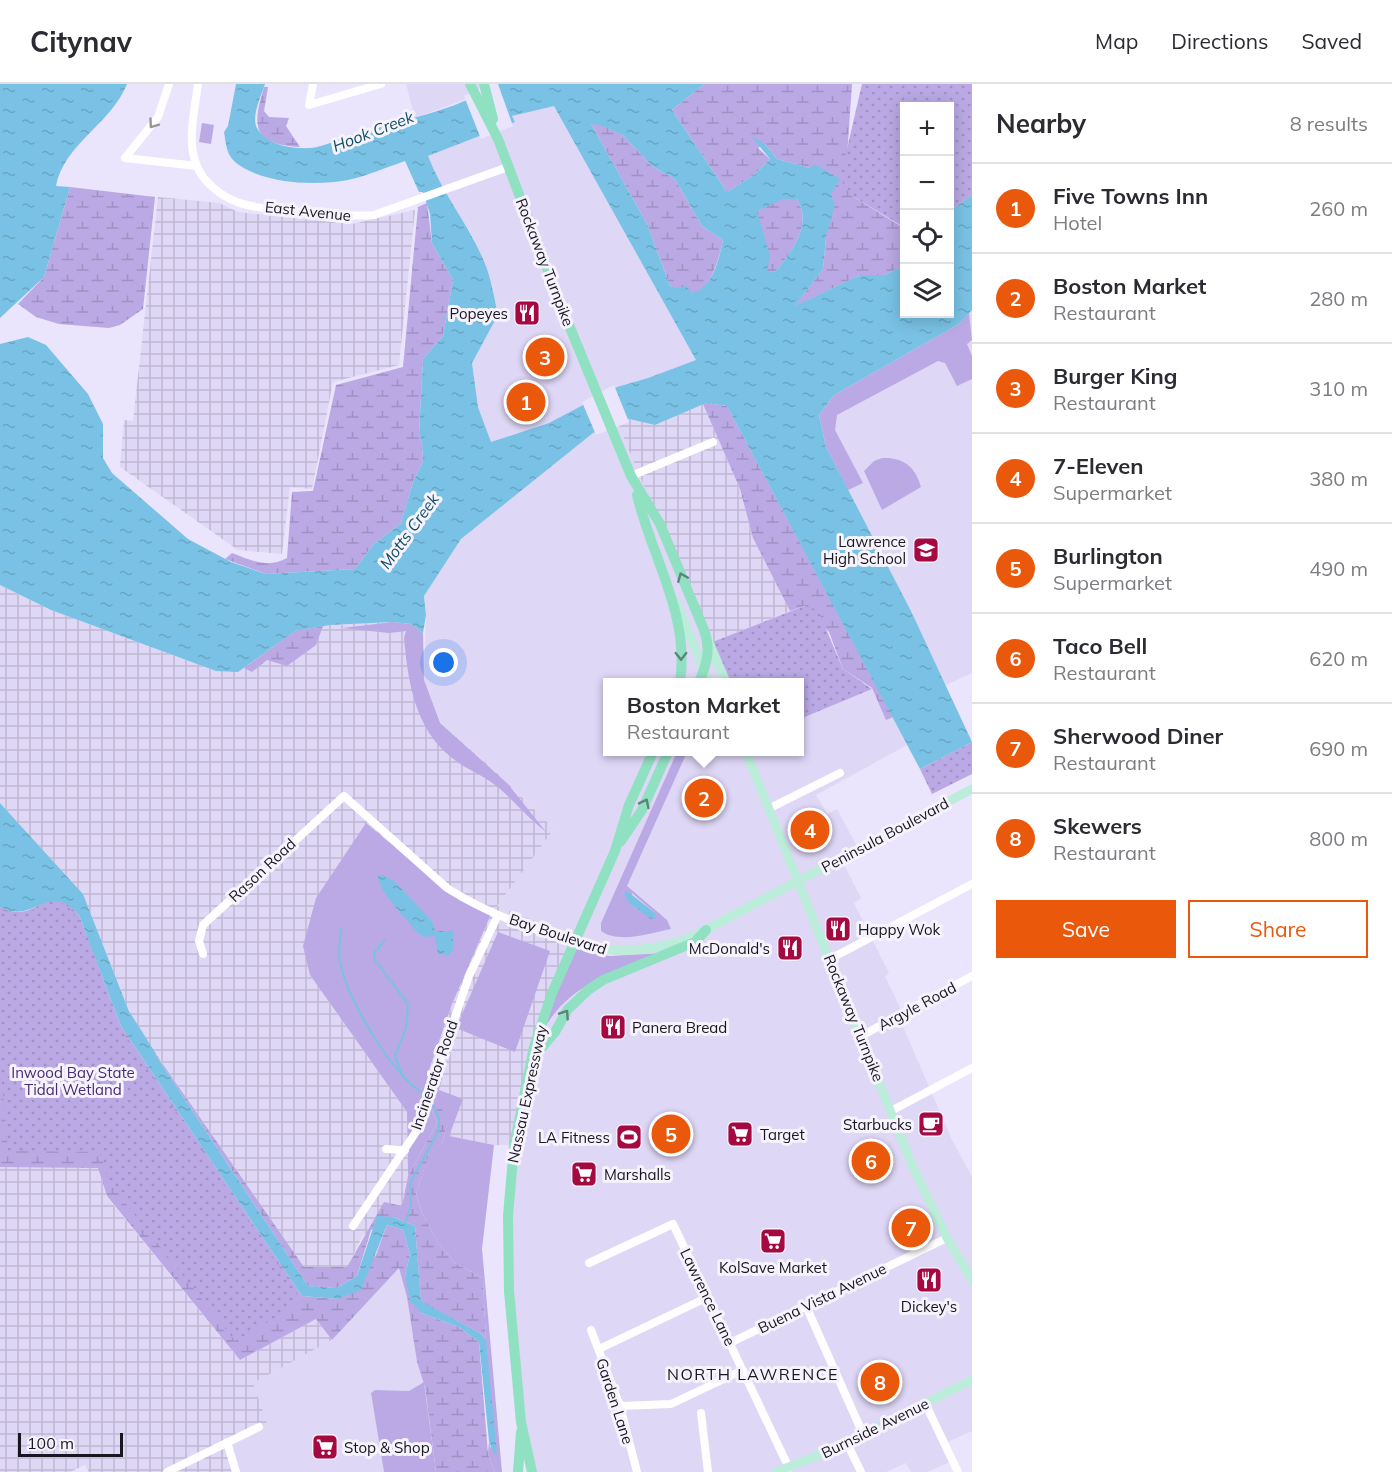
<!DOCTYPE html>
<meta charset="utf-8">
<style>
:root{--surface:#fff;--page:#f2f2f3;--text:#2b2b33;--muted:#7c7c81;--line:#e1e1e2;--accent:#ea580c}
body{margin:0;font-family:Mulish,sans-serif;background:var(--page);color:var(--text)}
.controls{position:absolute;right:18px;top:18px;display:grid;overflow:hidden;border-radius:0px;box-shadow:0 3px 15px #0003}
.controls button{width:54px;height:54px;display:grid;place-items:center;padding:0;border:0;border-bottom:2px solid var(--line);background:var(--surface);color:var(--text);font:30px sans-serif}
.scale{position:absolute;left:18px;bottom:15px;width:105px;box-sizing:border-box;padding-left:6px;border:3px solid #18161e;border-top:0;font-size:16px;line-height:21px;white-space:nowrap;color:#18161e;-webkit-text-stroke:4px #f6f3fd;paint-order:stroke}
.you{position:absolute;left:444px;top:579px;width:21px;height:21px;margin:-15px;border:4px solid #fff;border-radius:50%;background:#1a73e8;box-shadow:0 0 0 9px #1a73e833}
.badge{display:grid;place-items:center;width:39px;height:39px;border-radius:50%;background:var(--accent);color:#fff;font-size:20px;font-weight:700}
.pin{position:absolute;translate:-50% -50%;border:3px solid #fff;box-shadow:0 2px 6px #0006}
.popup{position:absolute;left:603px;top:594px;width:201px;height:78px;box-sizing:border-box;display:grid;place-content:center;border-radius:0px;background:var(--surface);filter:drop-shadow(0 2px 4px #0005);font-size:20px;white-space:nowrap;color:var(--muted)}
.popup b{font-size:22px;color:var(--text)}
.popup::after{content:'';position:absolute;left:50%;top:100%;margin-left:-12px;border:12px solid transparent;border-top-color:var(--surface)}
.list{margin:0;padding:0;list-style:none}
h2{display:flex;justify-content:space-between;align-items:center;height:78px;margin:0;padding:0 24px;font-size:26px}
h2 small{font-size:20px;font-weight:400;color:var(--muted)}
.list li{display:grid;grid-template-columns:39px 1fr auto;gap:18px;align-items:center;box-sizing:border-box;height:90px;padding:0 24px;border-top:2px solid var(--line)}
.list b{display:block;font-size:22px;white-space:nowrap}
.list p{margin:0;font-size:20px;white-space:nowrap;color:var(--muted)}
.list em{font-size:20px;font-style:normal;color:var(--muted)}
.actions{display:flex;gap:12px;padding:18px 24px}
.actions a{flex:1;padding:14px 0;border:2px solid var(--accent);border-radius:0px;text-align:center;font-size:21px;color:var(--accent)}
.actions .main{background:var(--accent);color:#fff}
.icon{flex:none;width:33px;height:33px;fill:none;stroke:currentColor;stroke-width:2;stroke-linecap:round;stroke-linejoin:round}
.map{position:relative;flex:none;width:972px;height:1388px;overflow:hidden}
header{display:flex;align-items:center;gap:36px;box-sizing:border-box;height:84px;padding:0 30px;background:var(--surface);border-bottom:2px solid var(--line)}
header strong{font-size:28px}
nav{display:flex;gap:33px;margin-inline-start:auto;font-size:21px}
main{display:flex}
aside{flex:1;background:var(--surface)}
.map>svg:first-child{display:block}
</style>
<header>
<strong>Citynav</strong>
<nav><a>Map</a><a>Directions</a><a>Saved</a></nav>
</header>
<main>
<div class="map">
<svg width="972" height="1388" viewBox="0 0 972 1388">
<defs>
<pattern id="industrial-grid" width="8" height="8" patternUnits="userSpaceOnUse" patternTransform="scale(1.5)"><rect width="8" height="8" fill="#dfd7f6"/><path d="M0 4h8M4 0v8" fill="none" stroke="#bfb8d2"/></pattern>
<pattern id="wetland-marsh" width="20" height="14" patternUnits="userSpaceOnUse" patternTransform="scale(1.5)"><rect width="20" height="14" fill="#baa9e4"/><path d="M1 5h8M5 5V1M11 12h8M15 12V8" fill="none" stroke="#9f91c3"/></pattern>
<pattern id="park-dots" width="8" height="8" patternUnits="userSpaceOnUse" patternTransform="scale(1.5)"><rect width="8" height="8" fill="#baa9e4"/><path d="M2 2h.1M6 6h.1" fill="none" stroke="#9f91c3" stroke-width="1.8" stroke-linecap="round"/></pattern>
<pattern id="water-ripples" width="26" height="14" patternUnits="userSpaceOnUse" patternTransform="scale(1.5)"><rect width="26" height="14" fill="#79c2e5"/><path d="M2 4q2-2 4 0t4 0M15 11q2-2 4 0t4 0" fill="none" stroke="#68a6c4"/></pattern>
</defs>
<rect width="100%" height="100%" fill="#eae4fc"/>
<!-- built -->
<path fill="#dfd7f6" d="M406,0H494L463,16L415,34Z
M554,21L696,276L648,294L617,303L549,339L491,358L478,323L472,279L498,231L484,176L471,149L447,115L428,72L514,38L512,32Z
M972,226V589L944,602L911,527L826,363L834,311L959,240Z
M618,340L727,598H608V668H800V635L872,605L886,635L893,633L907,661L816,711L827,730L837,725L859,766L841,775L861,814L854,819L889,889L885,892L902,928L898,931L952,1056L972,1093V1347L943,1360L950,1378L927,1388H911L906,1379L886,1388H530L508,1155L515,1061L541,949L562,920L627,873L571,864L576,853L497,822L554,745L494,686L440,639L424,596L426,531L424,512L461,455L593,349Z
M399,1184L407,1213L417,1278L424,1298L409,1307L375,1306L371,1309L384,1388H237L230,1359L267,1339L253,1299L332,1256Z"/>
<!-- industrial -->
<path fill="url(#industrial-grid)" d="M158,113L219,119L238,128L352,140L415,126L399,281L333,298L312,405L290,403L282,470L238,466L120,383L124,336L133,337Z
M703,320L740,405L753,454L790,527L710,559L618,340L629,335L655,341Z
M0,501L51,526L216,587L295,547L330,541L393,538L423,549L424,596L440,639L494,686L554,745L497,822L576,853L541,949L515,1061H494L449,1052L439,1006L444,987L427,993L452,920L310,891L407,1028L408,1092L402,1122L362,1153L347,1184L304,1183L132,935L83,810L0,719Z
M0,1083H98L107,1113L240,1276L316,1235L332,1256L253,1299L267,1339L230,1359L237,1388H89L85,1381L70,1388H0Z"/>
<!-- grass -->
<path fill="#baa9e4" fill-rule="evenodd" d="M202,39L214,41L211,60L199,58Z
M969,229L972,256L967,260L972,272V295L957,302L945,279L938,277L837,331L835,346L863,399L848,406L826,363L819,331L834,311L959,240Z
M882,374C903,373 915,382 921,403L882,426L864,387L874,377Z
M393,538L411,540L423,549L424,596L440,639L508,700L546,748C529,735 515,718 499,704C485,692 467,686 452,674C415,645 408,598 404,554L406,547L389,549L342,544Z
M677,668H687L627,802L667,836L671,845C651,849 619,860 601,847V839ZM632,809L655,829L640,827L630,820Z
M366,739L422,786L491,830L452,920L427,992L444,987L439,1006L463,1015L449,1052L494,1061L482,1165L502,1388H495L488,1370L489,1357L491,1365L483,1194L455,1179L437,1157L422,1129L416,1110L429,1069L442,1059L447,1041L431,1024L437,1039L408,1092L407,1028L310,891L303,862L316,814Z
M498,848L550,867L515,968L456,944Z
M571,864L610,872L667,869C632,883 592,892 564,919C555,927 548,939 541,949Z
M424,1298L436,1388H384L371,1309L375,1306L409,1307Z"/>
<!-- wetland -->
<path fill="url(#wetland-marsh)" d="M704,0H852L846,87L852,112L904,144V182L884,191H860L794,223L823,185L826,153L810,84L777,75L765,60L758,64L770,75L754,91L727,108L672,26Z
M264,3H268L264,27L269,33L289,34L286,42L300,63C252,60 252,43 264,3Z
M591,40H600L623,51L652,82L675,95L702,142L723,156C720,170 711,208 693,209C686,209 677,204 670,202L647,140Z
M70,103L155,113L143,225L120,241L109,244L59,240L36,233L18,220L44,193Z
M783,114L797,115C813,141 792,167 775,188H766L756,127Z
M427,119L432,159L453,196L443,252L423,275L419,350L422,358L423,377L413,398L401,439L373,461L355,485L266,490L225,475L232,469C250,476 268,485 287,474L292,408L313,407L336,301L403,283L418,123Z
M706,319L727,322L893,633L886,636L872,604L843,585L829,548L804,522L790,527L753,454L740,405L703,320Z
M323,542L316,561L287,582L267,576L252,588L244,584L295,547Z
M51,815L68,818L79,831L121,942L302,1212L337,1215L376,1171L387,1141L403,1146L410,1170L405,1192L421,1229L459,1243L479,1258L488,1370L495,1388H436L425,1303L417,1278L407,1213L399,1184L332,1256L316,1235L240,1276L107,1112L98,1084L0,1083V823C20,834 32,825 51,815Z
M142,950L304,1183H347L384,1118L402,1122L408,1092L437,1039L431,1024L434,1014L441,1022L447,1041L442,1059L429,1070L416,1110L422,1129L437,1157L455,1179L483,1194L486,1256L481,1250L421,1218L415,1142L393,1133L371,1146L357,1192L337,1204L308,1202Z"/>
<!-- park -->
<path fill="url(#park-dots)" d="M862,0H972V111L954,124L950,136V22H904V143L852,112L840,95Z
M804,522L818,526L843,585L872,605L800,635V598H727L710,559Z
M972,658V690L932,710L920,685Z
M52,817C73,819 77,834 83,853L89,852L115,936L302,1217L236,1258L127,1121L109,1095L99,1068L8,1067L0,977V825C20,836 33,826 52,817Z"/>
<!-- water -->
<path fill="url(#water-ripples)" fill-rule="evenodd" d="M0,0H127C111,40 64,60 56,102L70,103L44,193L0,234Z
M236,0H265C261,12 251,33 257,44C267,62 293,65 311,64C324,63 338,55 351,51C391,38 461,27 494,0H704L672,26L727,108L754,91L770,75L751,52L765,60L777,75L810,84L815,80L840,95L831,110L835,121L826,153L823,185L795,222L860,191H884L904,182V230H950V136L954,124L972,111V226L959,240L834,311L819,331L826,363L911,527L972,658L920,685L727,322L706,319L655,341L629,335L593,349L461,455L424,512L426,531L423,549L411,540L393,538L330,541L295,547L238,588L216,587L51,526L0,501V260L28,253L46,261L88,310L103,340V374L112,389L188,455L231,478L266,490L355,485L373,461L401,439L413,398L423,377L422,358L419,350L423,275L443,252L453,196L432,159L430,130L423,108H419L405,77C387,83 367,92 348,96C315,102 262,100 235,78C226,70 226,59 224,48L228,42ZM554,22L696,276L648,294L617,303L549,339L491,358L478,323L472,279L498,231C494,213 491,194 484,177C469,141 443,111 428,72L515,38L512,32ZM591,40L600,41L623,51L652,82L675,95L702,142L723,156C719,175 713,204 692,209L686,202L677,204L670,202L647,140ZM783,115H797C813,141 792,167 775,188H767L770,172L757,127Z
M0,719L83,810L132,935L308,1202L337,1204L357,1192L377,1132L393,1133L415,1142L421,1217L481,1250L486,1256L497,1370H494L489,1357L479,1258L459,1243L421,1229L410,1217L405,1192L410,1170L403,1146L387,1141L361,1206L337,1215L302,1212L121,942L79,831C48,795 35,842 0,823Z
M383,791L395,798L432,837L435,847H453V865L449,871L438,870L435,852L424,853L419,850C409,838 378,807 378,792Z
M627,807L655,829V834L651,835L630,820L624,810Z"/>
<!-- pier -->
<path fill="#eae4fc" d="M490,0H498L513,42L481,55L464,12Z
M614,301L629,338L596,351L582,318Z"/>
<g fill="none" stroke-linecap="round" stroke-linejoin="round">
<!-- stream -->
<path stroke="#79c2e5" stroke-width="2" d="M341,845C340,856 338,867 340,878C348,916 390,987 422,1009
M385,856L374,869L375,876L408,920L406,944L395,972L403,993
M129,929L155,970
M405,1140L411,1121L410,1099L439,1046V1034L433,1021"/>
<!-- minor -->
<path stroke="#fff" stroke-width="8" d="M198,0C195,25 186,57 197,82C203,98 221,112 237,118C265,128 344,133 374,131L508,83
M313,0L309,21L381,0
M125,74L158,33L169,0
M125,74L197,82
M631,392L713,358
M770,724L840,689
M203,870L199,857L203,841L344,712L447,804C486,829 529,844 573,858
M830,875L972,800
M861,952L972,892
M891,1027L972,984
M386,1065L405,1066
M353,1142L416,1048L469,892L498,831
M589,1179L673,1140L789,1384
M806,1222L863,1350
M591,1246L620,1322L637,1388
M730,1259L947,1154
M599,1265L708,1213
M925,1319L958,1388
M620,1322L671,1320L743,1286
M701,1329L708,1388
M227,1358L236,1388
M847,1359L861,1388
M167,1388L259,1343"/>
<!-- major -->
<path stroke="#bcecda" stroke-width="9" d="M677,520L709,598
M708,556L726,598
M746,668L912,1081L947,1154L972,1196
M573,858C614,871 651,868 692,853L972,705
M776,1388L827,1368L972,1296"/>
<!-- highway -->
<path stroke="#90e0c2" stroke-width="10" d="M470,0L498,55L564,229L631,392L660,440L704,546C711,565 707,580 699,598
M484,0L493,35
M637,411C652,474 690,531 680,598
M621,757L642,726L668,668
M533,974L555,948L568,925L588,906L603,896L695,858L706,846
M518,1388L521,1348
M532,1388L521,1338L509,1207L508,1132L514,1062L534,963L552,909L615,767L629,721L653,668"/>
</g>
<!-- one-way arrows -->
<defs><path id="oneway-chevron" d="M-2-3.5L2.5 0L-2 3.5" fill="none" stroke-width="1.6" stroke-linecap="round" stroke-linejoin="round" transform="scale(1.5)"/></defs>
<use stroke="#97969a" href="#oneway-chevron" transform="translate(153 40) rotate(126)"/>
<g stroke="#5a8578">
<use href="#oneway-chevron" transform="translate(682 493) rotate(-113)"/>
<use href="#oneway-chevron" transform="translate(681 572) rotate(90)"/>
<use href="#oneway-chevron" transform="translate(645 719) rotate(-64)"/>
<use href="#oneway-chevron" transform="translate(565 930) rotate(-56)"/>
</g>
<!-- icons -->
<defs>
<symbol id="restaurant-square" viewBox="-11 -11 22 22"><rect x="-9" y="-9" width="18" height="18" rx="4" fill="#a40941" stroke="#f6f3fd"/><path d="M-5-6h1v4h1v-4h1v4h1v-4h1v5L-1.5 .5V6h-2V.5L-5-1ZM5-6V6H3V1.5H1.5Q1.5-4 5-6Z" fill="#fff"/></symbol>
<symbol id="school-square" viewBox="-11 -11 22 22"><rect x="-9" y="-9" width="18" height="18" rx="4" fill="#a40941" stroke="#f6f3fd"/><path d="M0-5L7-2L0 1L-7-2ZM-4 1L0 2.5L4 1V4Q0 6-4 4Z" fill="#fff"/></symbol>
<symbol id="cafe-square" viewBox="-11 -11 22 22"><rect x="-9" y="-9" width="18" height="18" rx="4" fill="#a40941" stroke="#f6f3fd"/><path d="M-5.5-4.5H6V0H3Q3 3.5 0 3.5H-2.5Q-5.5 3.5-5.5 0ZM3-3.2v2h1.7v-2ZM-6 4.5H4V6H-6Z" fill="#fff"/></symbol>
<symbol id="supermarket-square" viewBox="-11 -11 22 22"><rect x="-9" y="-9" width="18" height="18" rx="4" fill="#a40941" stroke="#f6f3fd"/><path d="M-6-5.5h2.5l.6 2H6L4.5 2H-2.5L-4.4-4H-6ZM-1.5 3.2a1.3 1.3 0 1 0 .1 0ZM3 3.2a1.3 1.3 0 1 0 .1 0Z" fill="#fff"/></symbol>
<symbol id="stadium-square" viewBox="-11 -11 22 22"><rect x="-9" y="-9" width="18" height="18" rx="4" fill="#a40941" stroke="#f6f3fd"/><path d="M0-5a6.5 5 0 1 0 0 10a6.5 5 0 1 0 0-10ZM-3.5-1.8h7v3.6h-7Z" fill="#fff"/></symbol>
</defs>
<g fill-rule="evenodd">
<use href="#restaurant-square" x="512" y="214" width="30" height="30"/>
<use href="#school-square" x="911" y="451" width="30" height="30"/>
<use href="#restaurant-square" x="823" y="830" width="30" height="30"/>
<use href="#restaurant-square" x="775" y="849" width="30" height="30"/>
<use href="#restaurant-square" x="598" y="928" width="30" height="30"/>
<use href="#cafe-square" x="916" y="1025" width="30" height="30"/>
<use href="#supermarket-square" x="725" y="1035" width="30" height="30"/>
<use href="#stadium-square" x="614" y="1038" width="30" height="30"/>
<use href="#supermarket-square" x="569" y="1075" width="30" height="30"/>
<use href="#supermarket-square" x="758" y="1142" width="30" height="30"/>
<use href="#restaurant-square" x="914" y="1181" width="30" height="30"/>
<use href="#supermarket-square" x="310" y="1348" width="30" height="30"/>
</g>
<g text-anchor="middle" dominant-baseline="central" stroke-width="6" stroke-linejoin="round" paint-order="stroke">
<!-- street labels -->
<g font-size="15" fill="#18161e" stroke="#f6f3fd">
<text transform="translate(308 127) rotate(6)">East Avenue</text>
<text transform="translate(545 178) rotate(69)">Rockaway Turnpike</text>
<text transform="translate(885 751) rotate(-28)">Peninsula Boulevard</text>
<text transform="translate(262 786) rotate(-43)">Rason Road</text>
<text transform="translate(558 850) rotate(18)">Bay Boulevard</text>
<text transform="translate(917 922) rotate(-28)">Argyle Road</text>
<text transform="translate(854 934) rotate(68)">Rockaway Turnpike</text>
<text transform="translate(434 991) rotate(-71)">Incinerator Road</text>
<text transform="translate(527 1010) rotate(-78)">Nassau Expressway</text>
<text transform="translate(708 1213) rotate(64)">Lawrence Lane</text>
<text transform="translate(822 1214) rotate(-26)">Buena Vista Avenue</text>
<text transform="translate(615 1317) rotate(72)">Garden Lane</text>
<text transform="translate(875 1344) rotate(-26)">Burnside Avenue</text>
</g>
<!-- poi labels -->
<g font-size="15" fill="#18161e" stroke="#f6f3fd" text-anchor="end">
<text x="508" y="229">Popeyes</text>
<text x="906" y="457">Lawrence<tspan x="906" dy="17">High School</tspan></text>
<text x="858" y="845" text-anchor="start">Happy Wok</text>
<text x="770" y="864">McDonald's</text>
<text x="632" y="943" text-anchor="start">Panera Bread</text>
<text x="912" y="1040">Starbucks</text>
<text x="760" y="1050" text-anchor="start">Target</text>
<text x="610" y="1053">LA Fitness</text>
<text x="604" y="1090" text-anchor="start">Marshalls</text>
<text x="773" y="1183" text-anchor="middle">KolSave Market</text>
<text x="929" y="1222" text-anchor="middle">Dickey's</text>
<text x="344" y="1363" text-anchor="start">Stop &amp; Shop</text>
</g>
<!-- park labels -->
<g font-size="15" fill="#462c74" stroke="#f6f3fd">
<text x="73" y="988">Inwood Bay State<tspan x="73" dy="17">Tidal Wetland</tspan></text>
</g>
<!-- water labels -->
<g font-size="16" font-style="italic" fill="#104d65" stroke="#f6f3fd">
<text transform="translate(373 47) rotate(-21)">Hook Creek</text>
<text transform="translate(409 447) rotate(-54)">Motts Creek</text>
</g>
<!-- neighbourhood labels -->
<g font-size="16" letter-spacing="1.5" fill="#18161e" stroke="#f6f3fd">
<text x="753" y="1290">NORTH LAWRENCE</text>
</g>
</g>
</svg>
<div class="controls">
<button>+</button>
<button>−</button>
<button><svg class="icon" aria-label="locate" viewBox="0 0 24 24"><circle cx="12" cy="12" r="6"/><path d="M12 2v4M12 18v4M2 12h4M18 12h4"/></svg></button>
<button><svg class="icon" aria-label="layers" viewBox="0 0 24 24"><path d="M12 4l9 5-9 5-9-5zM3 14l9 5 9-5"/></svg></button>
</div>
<div class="scale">100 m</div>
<div class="you"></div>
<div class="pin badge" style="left:526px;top:318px">1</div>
<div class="pin badge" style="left:704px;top:714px">2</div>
<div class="popup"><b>Boston Market</b>Restaurant</div>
<div class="pin badge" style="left:545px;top:273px">3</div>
<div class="pin badge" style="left:810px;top:746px">4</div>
<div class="pin badge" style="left:671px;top:1050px">5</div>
<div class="pin badge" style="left:871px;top:1077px">6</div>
<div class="pin badge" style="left:911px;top:1144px">7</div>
<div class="pin badge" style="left:880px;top:1298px">8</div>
</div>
<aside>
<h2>Nearby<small>8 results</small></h2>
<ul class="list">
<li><span class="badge">1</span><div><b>Five Towns Inn</b><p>Hotel</p></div><em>260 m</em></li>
<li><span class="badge">2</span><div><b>Boston Market</b><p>Restaurant</p></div><em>280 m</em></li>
<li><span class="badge">3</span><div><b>Burger King</b><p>Restaurant</p></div><em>310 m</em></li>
<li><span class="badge">4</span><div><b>7-Eleven</b><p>Supermarket</p></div><em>380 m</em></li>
<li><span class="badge">5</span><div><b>Burlington</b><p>Supermarket</p></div><em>490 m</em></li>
<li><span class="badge">6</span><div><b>Taco Bell</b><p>Restaurant</p></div><em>620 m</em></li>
<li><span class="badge">7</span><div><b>Sherwood Diner</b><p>Restaurant</p></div><em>690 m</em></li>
<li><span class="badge">8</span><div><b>Skewers</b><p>Restaurant</p></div><em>800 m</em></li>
</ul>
<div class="actions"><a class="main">Save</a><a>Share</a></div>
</aside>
</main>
